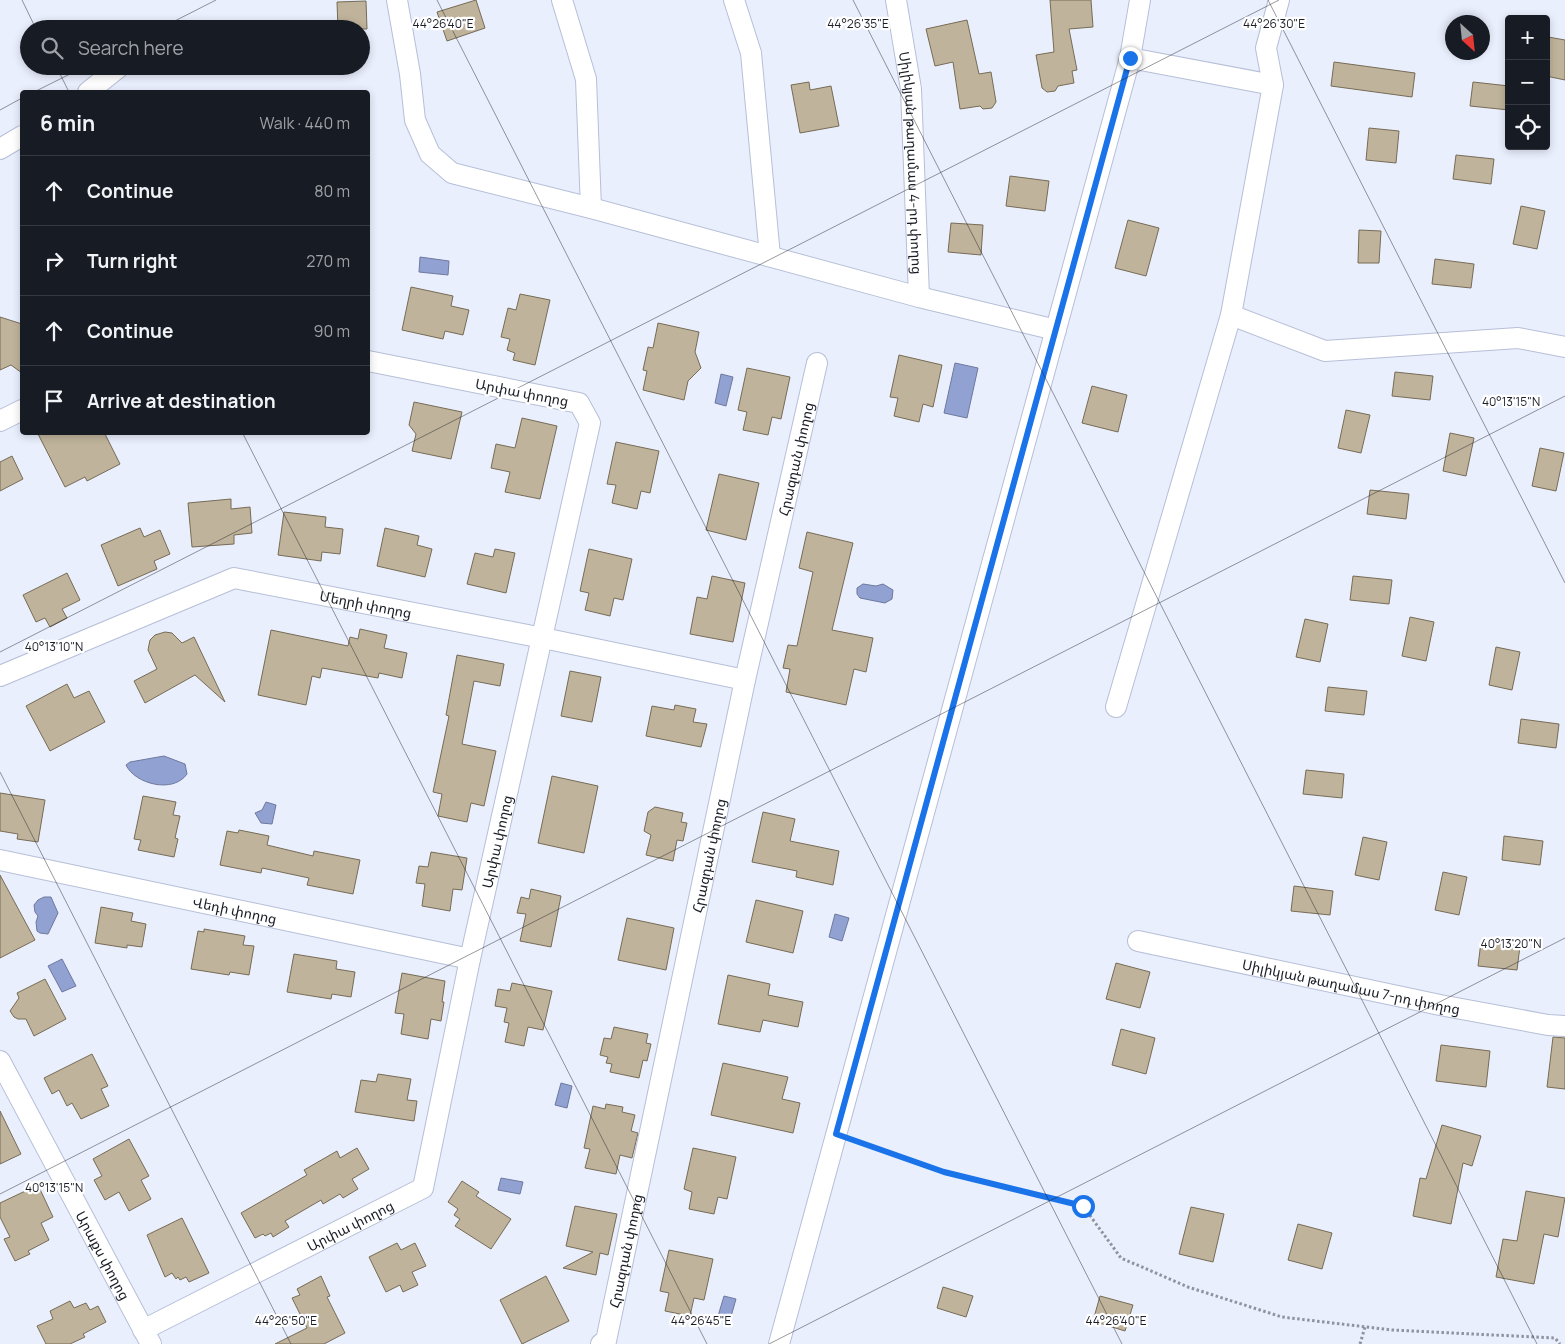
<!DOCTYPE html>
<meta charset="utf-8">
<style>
:root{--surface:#171b24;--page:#20242c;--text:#f1f3f6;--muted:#9ea1a6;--line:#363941}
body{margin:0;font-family:Manrope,"Noto Sans Armenian",sans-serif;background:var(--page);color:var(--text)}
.controls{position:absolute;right:15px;top:15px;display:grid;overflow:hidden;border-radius:5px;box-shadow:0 2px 8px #0003}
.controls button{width:45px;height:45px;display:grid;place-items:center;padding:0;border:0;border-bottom:1px solid var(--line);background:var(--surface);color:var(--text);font:25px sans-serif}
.compass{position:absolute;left:1445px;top:15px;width:45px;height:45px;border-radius:50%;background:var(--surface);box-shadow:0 2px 8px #0003;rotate:153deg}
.stop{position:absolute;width:15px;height:15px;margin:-11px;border:4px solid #1a73e8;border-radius:50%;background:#fff}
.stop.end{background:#1a73e8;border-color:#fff;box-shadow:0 1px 5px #0008}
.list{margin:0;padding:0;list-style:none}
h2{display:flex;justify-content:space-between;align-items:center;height:65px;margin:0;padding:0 20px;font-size:21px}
h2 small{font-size:16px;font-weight:400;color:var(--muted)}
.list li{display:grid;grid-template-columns:32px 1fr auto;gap:15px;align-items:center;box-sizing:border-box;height:70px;padding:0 20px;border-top:1px solid var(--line)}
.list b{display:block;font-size:19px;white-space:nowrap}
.list em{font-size:16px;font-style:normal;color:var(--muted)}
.icon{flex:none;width:28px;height:28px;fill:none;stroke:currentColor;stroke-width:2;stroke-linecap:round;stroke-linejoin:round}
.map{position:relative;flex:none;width:1565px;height:1344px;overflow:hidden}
.search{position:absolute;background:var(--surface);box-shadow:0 2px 8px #0003;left:20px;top:20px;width:350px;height:55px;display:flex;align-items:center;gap:12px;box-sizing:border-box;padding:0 18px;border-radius:28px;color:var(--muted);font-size:19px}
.panel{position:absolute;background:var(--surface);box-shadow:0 2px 8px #0003;left:20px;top:90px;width:350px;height:345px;border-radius:5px}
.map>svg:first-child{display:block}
</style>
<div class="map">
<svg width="1565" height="1344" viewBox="0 0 1565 1344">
<rect width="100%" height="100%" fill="#eaeffe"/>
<!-- water -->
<path fill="#91a1d2" stroke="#6d799e" d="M420,257L449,261L448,275L419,272Z
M955,363L978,368L967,418L944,413Z
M721,374L733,377L726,406L715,403Z
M863,584L876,586L883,584L893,590L892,599L885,603L860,598L857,594V588Z
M164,756L185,764L187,774C173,794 135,784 126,765L130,762Z
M266,802L276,805L272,824L261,823L255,813L262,810Z
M44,897H51L58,913L48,934L40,933L37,931L36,922L38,916L35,912L34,905L38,900Z
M835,914L849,918L842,941L829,937Z
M62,959L76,986L62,992L48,966Z
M561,1083L572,1086L567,1108L555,1105Z
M501,1178L523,1182L520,1194L498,1190Z
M724,1296L736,1299L730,1320L718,1316Z"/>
<!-- building -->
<path fill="#bfb39b" stroke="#766b55" d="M476,0L485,28L447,41L437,12Z
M1050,0H1091L1093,27L1069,29L1077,70L1072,71L1074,83L1058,86L1055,91L1047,92L1042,88L1036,55L1054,52Z
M366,1L367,29H338L337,2Z
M967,20L979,74L991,72L996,102L992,108L983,109L980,106L960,109L953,62L935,66L926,29Z
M1548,37L1565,40V80L1546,76V47Z
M1334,62L1415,73L1412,97L1331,86Z
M809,82L810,90L831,86L839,126L800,133L791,85Z
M1473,82L1509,86V110L1470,106Z
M1369,128L1399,131L1396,163L1366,160Z
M1456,155L1494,159L1491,184L1453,179Z
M1010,176L1049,181L1045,211L1006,206Z
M1521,206L1545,211L1537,249L1513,244Z
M1128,220L1159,228L1146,276L1115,268Z
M951,223L983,225L981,255L948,252Z
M1359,230L1381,231L1379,263H1358Z
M1435,259L1474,264L1471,288L1432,284Z
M411,287L453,296L451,306L469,310L463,335L445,331L443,339L402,330Z
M520,294L550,300L535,365L513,360L515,353L507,350L510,339L501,337L508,308L516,310Z
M0,317L22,324V373L11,365L0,370Z
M658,323L699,332L695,352L701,368L688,381L684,400L643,390L647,371L643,370L648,347L653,348Z
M899,355L942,365L933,407L923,404L919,422L894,416L898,398L890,397Z
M747,368L790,377L781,419L772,417L768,435L743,430L747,412L738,410Z
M1395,372L1433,376L1430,400L1392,396Z
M1092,386L1127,395L1118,432L1082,423Z
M414,402L462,412L451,459L412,451L416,434L409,425Z
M1346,410L1370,415L1361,453L1338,448Z
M522,418L557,426L540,499L505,492L510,472L491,468L496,444L515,448Z
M37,432H104L120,464L87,481L85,477L65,487Z
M1450,433L1474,438L1466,476L1443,471Z
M616,442L659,451L650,493L641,491L637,509L612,503L616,485L607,484Z
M1540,448L1564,453L1556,491L1532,486Z
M12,456L23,479L0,491V462Z
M719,474L759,483L746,540L706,530Z
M1370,490L1409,494L1406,519L1367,514Z
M231,499V509L250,507L252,533L234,535V544L192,547L188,503Z
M284,512L326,517L325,527L343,529L340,554L322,552L321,561L278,555Z
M140,528L144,537L160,530L170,554L154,561L157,569L118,586L101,545Z
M385,528L419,536L417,545L432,549L425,577L377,566Z
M807,532L853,543L832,630L873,638L866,672L854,669L846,705L786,692L790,669L783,668L788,645L797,646L813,572L799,568Z
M495,549L515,553L506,593L467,584L475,553L493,557Z
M589,549L632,559L623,600L614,598L610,616L585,610L589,593L580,591Z
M67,573L80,600L62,609L67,618L50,627L45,618L36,622L23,595Z
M712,576L745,583L733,642L690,634L697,597L707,599Z
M1353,576L1392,580L1389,604L1350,600Z
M1410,617L1434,622L1426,661L1402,656Z
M1305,619L1328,624L1320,662L1296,657Z
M360,629L387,635L384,648L407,653L402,678L379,673L378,678L322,668L320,678L312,676L306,705L258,695L271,630L348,646L350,637L358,639Z
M165,632L172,633L182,643L194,637L225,702L195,675L145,703L134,681L157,669L148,650L150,640L155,635Z
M1496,647L1520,652L1512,690L1489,685Z
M457,655L504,664L500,686L474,681L462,744L496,751L484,806L471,803L467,822L438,816L442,794L433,792L449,716L446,715Z
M570,671L601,677L592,722L561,716Z
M67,684L74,698L89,691L105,722L50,751L26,706Z
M1328,687L1367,691L1364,715L1325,711Z
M675,705L696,709L693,722L707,724L701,747L646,736L652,706L674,710Z
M1521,719L1559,724L1556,748L1518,743Z
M1306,770L1344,774L1342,798L1303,794Z
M552,776L598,786L584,853L538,843Z
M0,793L45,800L38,842L17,839L18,834L0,831Z
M143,796L176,802L173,815L180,816L175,838L178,839L174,857L138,850L141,840L134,839Z
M655,807L683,813L681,822L687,823L683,841L677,840L673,861L646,855L651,835L644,831L648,812Z
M763,812L795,819L790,841L839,851L833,885L796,877L797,871L752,862Z
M239,830L269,836L267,845L313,856L314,851L360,860L353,894L307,885L309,878L262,868L261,873L220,865L227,831L238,833Z
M1504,836L1543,841L1540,865L1502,860Z
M1363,837L1387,842L1379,880L1355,875Z
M431,852L467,858L462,890L453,889L450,911L422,906L425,884L416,883L419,866L428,867Z
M1443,872L1467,877L1459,915L1435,910Z
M0,875L35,940L0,958Z
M1294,886L1333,891L1330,915L1291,911Z
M531,889L561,896L551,947L520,941L526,914L517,913L521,897L529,899Z
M756,900L803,911L793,953L746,942Z
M101,907L133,913L131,921L146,924L142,947L127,945V948L95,943Z
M627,918L674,928L666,970L618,960Z
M204,929L245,936L243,945L254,946L249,975L230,972L229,975L191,969L198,931L204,932Z
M1481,942L1520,946L1517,970L1478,966Z
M294,954L337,961L336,969L355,972L351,997L332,994L331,999L287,992Z
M1116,963L1150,972L1140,1008L1106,999Z
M402,973L445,981L442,1002H444L441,1021L431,1019L428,1039L401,1034L404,1014L395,1013Z
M728,975L770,984L768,995L803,1002L798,1027L763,1020L760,1032L718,1024Z
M45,979L66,1019L34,1036L26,1019H18L14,1017L10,1011L19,998L17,993Z
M512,983L552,991L543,1030L528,1027L524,1046L505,1042L509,1023L504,1022L507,1008L495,1006L498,989L510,991Z
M614,1027L648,1034L646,1043L651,1044L647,1061L643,1060L639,1078L610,1072L612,1064L606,1063L608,1057L600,1055L604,1038L611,1039Z
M1121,1029L1155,1038L1146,1074L1112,1065Z
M1553,1037L1565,1038V1089L1547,1087Z
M1441,1045L1490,1051L1486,1087L1436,1081Z
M92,1054L108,1086L101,1089L109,1106L81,1119L72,1103L67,1106L59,1090L52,1094L44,1078Z
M723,1063L788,1077L782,1099L800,1103L793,1133L711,1115Z
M378,1074L411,1079L407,1100L417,1101L414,1121L355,1112L361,1080L376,1082Z
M606,1104L623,1107L622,1112L635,1115L631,1131L638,1133L632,1158L620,1155L616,1174L585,1168L590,1149L584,1148L593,1106L605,1109Z
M0,1111L21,1154L0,1164Z
M1442,1125L1481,1136L1472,1166L1463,1163L1451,1224L1413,1216L1420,1178L1426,1179Z
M129,1139L149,1176L141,1180L151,1199L129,1211L119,1192L105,1200L94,1180L102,1176L93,1159Z
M357,1148L369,1169L352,1179L358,1189L343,1198L340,1194L323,1204L321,1200L285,1221L289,1227L273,1237L271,1233L265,1236L263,1234L255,1238L241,1213L307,1175L304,1170L337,1151L340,1158Z
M693,1148L736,1157L727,1199L718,1197L714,1214L689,1209L692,1192L684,1189Z
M462,1181L479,1192L476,1196L511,1219L491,1249L455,1226L460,1219L454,1215L458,1209L448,1202Z
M38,1185L53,1217L41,1223L49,1240L28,1251L30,1254L15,1261L4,1239L10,1237L0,1217V1203Z
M1526,1191L1565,1198L1558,1237L1544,1234L1534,1284L1496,1277L1503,1239L1517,1241Z
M575,1206L617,1214L608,1255L600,1253L596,1275L563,1268L593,1252L566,1246Z
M1191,1207L1224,1214L1213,1262L1179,1254Z
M182,1218L209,1273L189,1282L186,1277L180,1280L178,1277L176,1279L172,1273L165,1277L147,1235Z
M1298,1224L1332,1233L1322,1269L1288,1260Z
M397,1243L401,1250L415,1243L426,1266L412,1272L418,1285L403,1292L400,1285L386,1292L369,1257Z
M669,1250L713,1259L704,1300L694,1298L690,1316L665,1311L669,1293L660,1291Z
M321,1276L330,1296L327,1297L345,1333L324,1344H275L307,1328L292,1298L300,1295L297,1289Z
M546,1276L569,1321L522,1344L500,1300Z
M943,1287L973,1296L966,1317L937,1308Z
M1100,1296L1133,1305L1125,1331L1093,1321Z
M70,1301L74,1308L86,1303L90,1310L98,1306L106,1322L83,1334L85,1337L70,1344H46L37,1326L53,1319L50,1311Z"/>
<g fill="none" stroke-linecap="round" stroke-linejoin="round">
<defs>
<g id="minor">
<path d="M397,0L410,74L415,120L430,154L452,173L591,208L919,297L1056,330"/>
<path d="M562,0L586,79L591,208"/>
<path d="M734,0L751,53L770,256"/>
<path id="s1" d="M896,0L911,89L919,297"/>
<path d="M1273,85L1266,48L1279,0"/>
<path d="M88,92L118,68"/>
<path d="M0,149L22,136"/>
<path d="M1231,315L1325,351L1518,338L1565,347"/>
<path d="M0,421L22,410"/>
<path id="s2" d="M0,676L234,578L543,638L745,680"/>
<path d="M1116,707L1231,315L1273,85L1130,58"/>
<path id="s3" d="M0,860L470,959"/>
<path id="s4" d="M1138,941L1440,1005L1548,1025L1565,1026"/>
<path id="s5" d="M0,1061L151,1344"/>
<path id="s6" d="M143,1330L423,1188L470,959L590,423L579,403L368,361"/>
<path id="s7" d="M601,1344L606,1341L745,680L817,363"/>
<path d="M779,1344L1130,58L1140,0"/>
</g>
</defs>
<!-- minor casing -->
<use href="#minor" stroke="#b6bfd7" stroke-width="22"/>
<!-- path -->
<path stroke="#8f939f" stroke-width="3" stroke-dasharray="2.5 2.5" stroke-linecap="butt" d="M854,1140L944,1172L1083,1206L1121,1258L1188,1287L1282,1317L1392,1330L1555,1338L1560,1344
M1360,1344L1365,1327"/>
<!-- minor -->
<use href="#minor" stroke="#fff" stroke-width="20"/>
</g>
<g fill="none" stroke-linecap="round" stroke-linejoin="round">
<!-- route -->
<path stroke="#1a73e8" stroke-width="6" d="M1083,1206L944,1172L836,1134L1130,58"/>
</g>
<!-- ticks -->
<path fill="none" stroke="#1a1d26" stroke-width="1" stroke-opacity="0.45" d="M22,0L36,29M437,0L1122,1344M853,0L1537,1344M1268,0L1565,583M159,29L216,0M56,66L69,92M34,92L86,66M0,110L22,98M242,432L707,1344M0,652L1279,0M0,772L291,1344M0,1194L1565,396M769,1344L1565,938"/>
<g text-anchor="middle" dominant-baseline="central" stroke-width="4.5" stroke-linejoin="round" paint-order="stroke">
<!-- street labels -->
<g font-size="14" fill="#1a1d26" stroke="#fff">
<text stroke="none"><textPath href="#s1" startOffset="164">Սիլիկյան թաղամաս 4-րդ փողոց</textPath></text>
<text transform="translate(522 392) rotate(11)">Արփա փողոց</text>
<text stroke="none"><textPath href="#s7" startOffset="908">Հրազդան փողոց</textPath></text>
<text stroke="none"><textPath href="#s2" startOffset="388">Մեղրի փողոց</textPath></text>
<text stroke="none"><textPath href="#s6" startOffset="668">Արփա փողոց</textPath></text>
<text stroke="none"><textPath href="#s7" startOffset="502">Հրազդան փողոց</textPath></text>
<text stroke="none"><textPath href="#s3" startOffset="240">Վեդի փողոց</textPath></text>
<text stroke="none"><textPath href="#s4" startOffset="218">Սիլիկյան թաղամաս 7-րդ փողոց</textPath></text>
<text stroke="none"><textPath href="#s6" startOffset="232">Արփա փողոց</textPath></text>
<text stroke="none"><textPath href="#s7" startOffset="98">Հրազդան փողոց</textPath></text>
<text stroke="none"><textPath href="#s5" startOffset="220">Արաքս փողոց</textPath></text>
</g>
</g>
<g font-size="12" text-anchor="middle" fill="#1a1d26" stroke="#fff" stroke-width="4.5" stroke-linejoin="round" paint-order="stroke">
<text x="443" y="28">44°26'40"E</text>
<text x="858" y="28">44°26'35"E</text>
<text x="1274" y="28">44°26'30"E</text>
<text x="1511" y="406">40°13'15"N</text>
<text x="54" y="651">40°13'10"N</text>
<text x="1511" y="948">40°13'20"N</text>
<text x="54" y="1192">40°13'15"N</text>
<text x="286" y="1325">44°26'50"E</text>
<text x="701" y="1325">44°26'45"E</text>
<text x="1116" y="1325">44°26'40"E</text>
</g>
</svg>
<div class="controls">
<button>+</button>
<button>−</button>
<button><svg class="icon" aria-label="locate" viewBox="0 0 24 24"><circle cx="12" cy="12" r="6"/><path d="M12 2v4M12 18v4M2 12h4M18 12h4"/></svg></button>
</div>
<svg class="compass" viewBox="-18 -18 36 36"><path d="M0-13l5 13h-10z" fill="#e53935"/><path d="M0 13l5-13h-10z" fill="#9ea1a6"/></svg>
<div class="stop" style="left:1083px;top:1206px"></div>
<div class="stop end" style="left:1130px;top:58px"></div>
<div class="search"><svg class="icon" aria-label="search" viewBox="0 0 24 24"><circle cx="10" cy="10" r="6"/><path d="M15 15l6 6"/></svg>Search here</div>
<section class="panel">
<h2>6 min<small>Walk · 440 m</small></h2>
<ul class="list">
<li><svg class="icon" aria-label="ahead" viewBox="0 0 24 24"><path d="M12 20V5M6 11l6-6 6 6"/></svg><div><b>Continue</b></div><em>80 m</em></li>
<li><svg class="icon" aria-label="right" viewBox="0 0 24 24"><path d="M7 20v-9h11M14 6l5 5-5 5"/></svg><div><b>Turn right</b></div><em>270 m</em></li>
<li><svg class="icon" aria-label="ahead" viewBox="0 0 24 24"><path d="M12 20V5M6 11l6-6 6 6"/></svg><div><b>Continue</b></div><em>90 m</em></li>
<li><svg class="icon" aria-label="arrive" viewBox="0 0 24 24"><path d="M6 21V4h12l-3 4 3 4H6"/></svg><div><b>Arrive at destination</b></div></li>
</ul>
</section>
</div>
